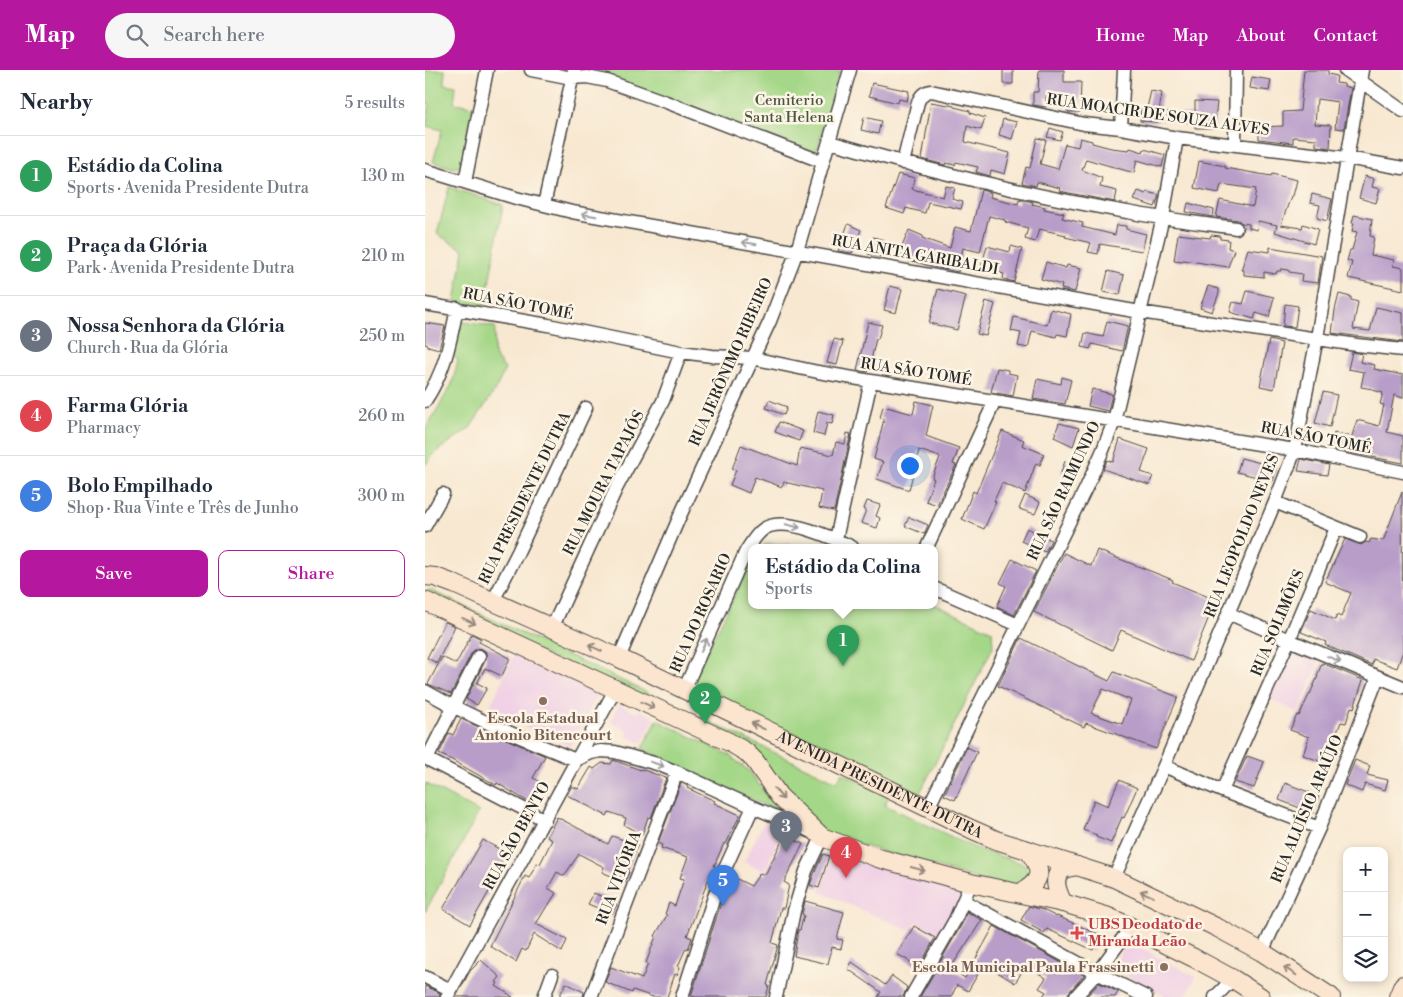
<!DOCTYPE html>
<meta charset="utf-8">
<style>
:root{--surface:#fff;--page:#f6f6f7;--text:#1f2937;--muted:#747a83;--line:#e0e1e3;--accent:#b5179e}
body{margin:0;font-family:"Libre Bodoni",serif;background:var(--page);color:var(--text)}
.controls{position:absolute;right:15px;bottom:15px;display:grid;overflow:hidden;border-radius:10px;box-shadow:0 2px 8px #0003}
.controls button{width:45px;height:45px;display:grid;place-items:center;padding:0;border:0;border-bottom:1px solid var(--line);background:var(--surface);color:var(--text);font:25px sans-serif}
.you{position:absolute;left:484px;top:395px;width:18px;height:18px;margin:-12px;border:4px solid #fff;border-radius:50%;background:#1a73e8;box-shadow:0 0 0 8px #1a73e833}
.badge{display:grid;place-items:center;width:32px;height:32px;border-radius:50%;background:var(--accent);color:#fff;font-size:16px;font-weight:700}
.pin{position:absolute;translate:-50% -41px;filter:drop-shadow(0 1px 2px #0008)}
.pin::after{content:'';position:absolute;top:26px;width:18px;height:15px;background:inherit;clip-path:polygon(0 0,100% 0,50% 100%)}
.popup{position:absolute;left:323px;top:474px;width:190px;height:65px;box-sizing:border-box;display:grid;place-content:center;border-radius:10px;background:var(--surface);filter:drop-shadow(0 1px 4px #0005);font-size:16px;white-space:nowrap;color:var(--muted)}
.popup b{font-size:19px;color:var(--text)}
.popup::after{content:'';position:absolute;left:50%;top:100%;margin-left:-10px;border:10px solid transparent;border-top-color:var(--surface)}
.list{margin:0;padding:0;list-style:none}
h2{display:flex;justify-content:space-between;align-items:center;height:65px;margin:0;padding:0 20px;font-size:21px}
h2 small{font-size:16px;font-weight:400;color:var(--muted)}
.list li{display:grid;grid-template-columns:32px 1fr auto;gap:15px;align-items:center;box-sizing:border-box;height:80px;padding:0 20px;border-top:1px solid var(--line)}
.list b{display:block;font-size:19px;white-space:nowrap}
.list p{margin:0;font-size:16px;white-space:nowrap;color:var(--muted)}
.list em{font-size:16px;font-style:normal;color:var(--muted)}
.actions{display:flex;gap:10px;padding:15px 20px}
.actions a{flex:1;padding:11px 0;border:1px solid var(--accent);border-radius:10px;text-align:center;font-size:18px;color:var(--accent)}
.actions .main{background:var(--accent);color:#fff}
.icon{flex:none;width:28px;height:28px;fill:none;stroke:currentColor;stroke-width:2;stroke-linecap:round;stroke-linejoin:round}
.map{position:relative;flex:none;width:978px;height:927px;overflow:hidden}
header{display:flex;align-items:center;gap:30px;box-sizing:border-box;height:70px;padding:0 25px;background:var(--accent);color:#fff}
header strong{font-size:24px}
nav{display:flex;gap:28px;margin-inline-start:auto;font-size:18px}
.search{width:350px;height:45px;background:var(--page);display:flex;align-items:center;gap:12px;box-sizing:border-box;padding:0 18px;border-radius:28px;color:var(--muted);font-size:19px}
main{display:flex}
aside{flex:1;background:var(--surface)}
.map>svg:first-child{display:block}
</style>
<header>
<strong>Map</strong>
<div class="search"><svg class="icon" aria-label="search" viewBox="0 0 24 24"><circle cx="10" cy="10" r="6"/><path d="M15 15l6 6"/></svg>Search here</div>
<nav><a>Home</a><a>Map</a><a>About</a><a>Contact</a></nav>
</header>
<main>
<aside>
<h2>Nearby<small>5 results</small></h2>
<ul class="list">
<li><span class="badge" style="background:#2e9e5b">1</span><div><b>Estádio da Colina</b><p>Sports · Avenida Presidente Dutra</p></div><em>130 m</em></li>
<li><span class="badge" style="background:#2e9e5b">2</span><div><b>Praça da Glória</b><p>Park · Avenida Presidente Dutra</p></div><em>210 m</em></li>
<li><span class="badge" style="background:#6b7280">3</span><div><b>Nossa Senhora da Glória</b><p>Church · Rua da Glória</p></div><em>250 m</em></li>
<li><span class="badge" style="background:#e0444e">4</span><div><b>Farma Glória</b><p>Pharmacy</p></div><em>260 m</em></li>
<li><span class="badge" style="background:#3f7fe0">5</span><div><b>Bolo Empilhado</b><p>Shop · Rua Vinte e Três de Junho</p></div><em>300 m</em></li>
</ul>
<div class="actions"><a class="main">Save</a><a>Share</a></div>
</aside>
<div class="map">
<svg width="978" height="927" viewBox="0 0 978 927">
<rect width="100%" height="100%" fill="#fcf5e5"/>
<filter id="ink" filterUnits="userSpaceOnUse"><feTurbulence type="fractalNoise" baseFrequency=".02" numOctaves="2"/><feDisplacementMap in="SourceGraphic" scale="10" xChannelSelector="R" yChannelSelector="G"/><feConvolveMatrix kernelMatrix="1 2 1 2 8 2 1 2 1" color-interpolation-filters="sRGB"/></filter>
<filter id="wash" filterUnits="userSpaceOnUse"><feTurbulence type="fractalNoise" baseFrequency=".0096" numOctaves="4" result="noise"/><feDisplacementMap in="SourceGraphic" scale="20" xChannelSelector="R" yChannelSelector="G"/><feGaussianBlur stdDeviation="1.12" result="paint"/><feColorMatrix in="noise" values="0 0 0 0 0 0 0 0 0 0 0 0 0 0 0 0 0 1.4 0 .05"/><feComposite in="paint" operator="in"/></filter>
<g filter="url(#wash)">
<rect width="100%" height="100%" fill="#f8e8d1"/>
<!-- built -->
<path fill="#f0d0e5" d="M864,577L895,589L873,643L840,627Z
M90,583L175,621L145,676L63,641Z
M194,634L211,643L215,640L230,648L217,674L201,666L204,661L185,652Z
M339,752L358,761L339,801L319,792Z
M409,779L538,819L517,869L491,852L483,860L395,822Z
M703,871L771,907L761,927H742L688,898Z"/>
<!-- green -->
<path fill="#a4d787" stroke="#688159" d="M0,0H20L19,14L31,16L29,33L48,36L37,96L28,98L8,92L17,60L1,56L5,34L0,32Z
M154,0H415L389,90L154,1Z
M24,117L78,135L60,236L30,232L39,180L12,164Z
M33,251L70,257L69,285L80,299L71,319L45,358L12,381L0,395V360L27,314L33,290L27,285Z
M342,473L376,475L382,477H337Z
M327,490V535L509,534L567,561L568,577L491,731L263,620Z
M5,520L412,712L417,703L464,725L460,735L550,778L599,794L606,807L591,820L394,763L330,684L0,528V521Z
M232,650L304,685L325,702L354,742L217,679Z
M0,713L54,742L0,842Z"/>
<g id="blocks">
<!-- building -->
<path fill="#b89dc9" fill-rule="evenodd" d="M578,0H588V14H578Z
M614,0H639V12H656L655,42H643V28L621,27V37L608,35V22H613Z
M879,0H903V4L912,6L911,13L919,14V16L926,18L919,59L910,58L913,32L892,29L890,54L906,55L905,78L891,76V69L868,67V73L834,69V57L858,56V42L875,41Z
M827,7L846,10L844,21L825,18Z
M447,13L484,21L482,31L474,29L473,33L444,26Z
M726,21L737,23L734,41L770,45V31L792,32L789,58H770V53L733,50V52L715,51L716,37L722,38Z
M506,32L529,36V37L545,41V43L560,48L556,60L542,56L540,72L585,83L580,104L566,100L565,106L551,102L553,97L531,92L530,95L521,93L520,95L497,89Z
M439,47L456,51L453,64L436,60Z
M578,49L592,52L587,69L574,65Z
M625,58L638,62L635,70L622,67Z
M612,68L621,70L615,94L633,99L640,74L653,77L655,68L667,71V73L686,78L704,80L705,78L718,82L719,79L740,85L737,97L712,90L709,103L661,89L657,100L677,108L675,117L692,121L690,132L634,121L635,118L612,112L611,116L597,113L601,97L605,98Z
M774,91L800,96V98L846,106L847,104L872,110L868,126H866L856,155L877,158L878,154L893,159L889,174L850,162L852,155L833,151L832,160L824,158V154L817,153L813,150L791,147L795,130L828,137L831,119L796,114L794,123L769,118Z
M473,104L490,108L487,119L518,127L521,116L530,118L527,129L538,132L536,139L503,132L500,143L481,138L479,144L461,138Z
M940,106L949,109L947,117L955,119L951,133L934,128Z
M556,120L566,123L565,127L593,134L594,129L608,132L607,134L620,137L619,139L639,143L637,148L658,153L657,157L690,165L692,155L701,156V159L721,164L717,181L675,174L673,184L663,182L666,173L640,167L641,165L614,159L610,172L600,169L603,158L580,152V150L564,146L555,182L538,178L533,202L504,196L488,191L487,192L473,186L484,160L498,166L497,168L525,178L530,157L546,161Z
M713,121L721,124L722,122L734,125L730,137L709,130Z
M887,124L907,129L902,151L892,148L895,135L885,133Z
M763,133L789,140L788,147L761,142Z
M929,145L947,149L945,166L949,167L946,185L969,190L968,196L978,198V220L923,208L927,192L922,191L925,180H927L932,162L927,161L929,153H927Z
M423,154L436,160L427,183L413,181Z
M753,164L785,168L786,165L795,166V169L804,170L803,178L809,180L803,197L758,190V192L749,191Z
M448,167L459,170L455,187L443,184Z
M562,176L585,182L586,176L597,179L589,212L578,209L579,204L556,198Z
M845,177L897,186L893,213L876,211L877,204L864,202V200L856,199V201H852L851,204L839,202V207L819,205V200H816L823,179L845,182Z
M621,192L641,198L642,195L656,198L650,222L636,219L637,215L616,209Z
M683,201L699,205L695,225L678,222Z
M465,216L477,219L471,243L459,240Z
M783,216L794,219V223L787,242L775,238Z
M513,219L541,226L532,260L504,253Z
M822,221L849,227L844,247L831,243L829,249L805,242L808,232L818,234Z
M914,224L926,227V230L933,232L928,259L945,261L951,237L978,243V272L907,263L910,240Z
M561,231L570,234L561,266L552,264Z
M860,234L873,236L870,257L858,256Z
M626,239L646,244L642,266L632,264L631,267L607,261L603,278L593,276L596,263L586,261L589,247L622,255Z
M682,251L703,256L697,281L667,274L665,279L657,277L660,263L678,267Z
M443,252L457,255L453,269H451L443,302L432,300Z
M0,253L20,256L14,279L3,276V275L0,274Z
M409,269L418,271L412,295L402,293Z
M844,270L857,273L849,319L835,316Z
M927,282L937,284L935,292L950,295L949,299L978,305V328L969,325L962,362L978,366V393L906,379L909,363L927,366L932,350L954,356L959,335L955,334L958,323L948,320V319L936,317L939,302L923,299Z
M572,298L583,300V303L592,305L588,326L566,322Z
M637,307L646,310L640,334L608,329L612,309L636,314Z
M667,319L687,324L683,341L663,336Z
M898,322L912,325L905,357L890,353Z
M344,330L362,337L359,345L341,338Z
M491,331L508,335L501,366L534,378L528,394L531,395L512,435L501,431L509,409L507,408L515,387L494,380L484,420L452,409L458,392L449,389L459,349L455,348L458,336L488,344Z
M393,341L409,345L407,354L402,353L399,366L388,363Z
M354,352L378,361L374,371L350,362Z
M634,353L654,358L648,376L629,367Z
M577,361L599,370L597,375L619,384L615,395L611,393L600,423L577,413L569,431L571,432L559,459L537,449L548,421L551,423Z
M422,363L426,364L409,441L394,438L397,421L359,412L357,417L330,407L324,423L305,415L311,400L307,399L316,375L372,396L375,378L408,385L411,372L420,374Z
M695,369L724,379L716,402L728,406L724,415L678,399L682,390L688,392Z
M816,388L851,397L848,411L812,402Z
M876,389L904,395L902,405L873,401Z
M640,391L649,394L645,406L636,403Z
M977,422L978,581L972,598L948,589L947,595L900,575L901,572L876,562L886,539L910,550L912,545L916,547L926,523L900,512L920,469L936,475L941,472L944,473L946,469L958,471Z
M600,425L615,432L610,444L594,439Z
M442,431L455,435L451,446L455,448L452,458L436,453L441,440L439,439Z
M484,447L503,455L499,464L480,456Z
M602,458L626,470L620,482L596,471Z
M672,480L748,510L747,512L791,530L766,591L696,560L687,580L609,542L639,483L666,496Z
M587,489L611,501L589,545L572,536L581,516L575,513Z
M20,552L30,556L12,593L2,588Z
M47,564L56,569L54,572L85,588L77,606L60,598L52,613L62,618L52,635L41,629L61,589V582L57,579L53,578L47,582L26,624L3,614L17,587L31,594Z
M596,568L684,611L689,602L753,627L731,679L661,653L659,657L573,616ZM678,619L706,630L697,654L666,643Z
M897,593L938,610L929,638L926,637L921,653L916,652L900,693L878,685L884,667L865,660L872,645L874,646L885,623V624L893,606H892Z
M36,649L120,686L108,708L116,712L105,733L72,713L71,715L27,690L14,684L24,663L28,665Z
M542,677L552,682L530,730L519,725Z
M822,686L839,692L829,718L810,712Z
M188,690L216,700V699L241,708L226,748L223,747L217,765L199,755L201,748L184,742L182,746L142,725L147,716L153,719L166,697L169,699L177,693L186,694Z
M930,690L945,696L942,705L963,710L960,720L940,714L937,722L920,715Z
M694,710L712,718L699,748L697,747L686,773L671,767L672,765L658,760L669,730L683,736Z
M256,713L263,716L262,718L290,731L289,733L315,745L301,774L299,773L289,796L291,799L286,811L283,810L262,866L267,868L263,879L261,878L253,896L255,897L252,905L250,904L242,927H228L208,920L207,923L180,912L186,897L217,909L223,894L221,893L231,866H230L242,845L240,844L244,833L250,836L259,809L255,808L263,787L236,778L237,775L233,773Z
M860,713L894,726L888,743L854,730Z
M132,747L183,774L187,766L213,775L209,783L202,802H204L200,812L177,802L179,797L154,784L139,806L132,802L123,818L131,823L123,836H122L111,854L142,870L137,882L109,864L101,881L97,879L91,892L65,876L100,806L104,808L112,793L115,794L127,770L122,767Z
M360,765L378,774L359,812L364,815L359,838H356L347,873L353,875L342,915L344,916L341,927H271L266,926L297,830L306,806L326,816L335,803L340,805Z
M58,770L85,785L45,855L18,839Z
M398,784L404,786L394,818L385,815L389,804Z
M169,823L192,834L187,844L163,834Z
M380,831L419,842L412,869L418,870L416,879L407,877L403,894L369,886L373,860H375L379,845L377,844Z
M604,836L618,840L632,847V846L675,865L668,880L622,859L619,863L596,850Z
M542,842L557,850L525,899L540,908L569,856L659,905L644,922L642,927H617L621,922L614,918L621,908L601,895L590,913L559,894L543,921L532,915L526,927H495L537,854Z
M489,856L510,868L494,897L472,884Z
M56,890L75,907L71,912L73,913L71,916L88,927H31L45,901Z
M427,892L460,915L467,906L482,917L478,927H453L456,922L423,899Z
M141,913L159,922L158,927H134Z
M674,913L683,917L693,922L690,927H661Z
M0,916L15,923L14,927H0Z"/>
</g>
</g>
<g filter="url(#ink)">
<use href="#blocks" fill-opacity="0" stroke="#4a4744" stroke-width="1"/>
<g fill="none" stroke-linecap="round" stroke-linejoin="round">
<defs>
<path id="street" d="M106,0L147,8L162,7L182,11L241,32L398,92
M920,0L978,41
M696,58L699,0
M405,72C502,100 602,125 702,142C738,149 775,153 811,158
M810,74L811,0
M478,93L493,32C496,25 499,22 506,21L659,54L696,58L752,68L922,88L978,98
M0,100L91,128L147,142L715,242L932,275L978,280
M40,112L62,0
M119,135L149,0
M0,234L123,255L256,282L287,286L327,288L393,302L446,311L870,380L978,402
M0,331C20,301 25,273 32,238
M850,432L935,467
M0,456L18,424
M411,469L446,311
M502,477L570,331
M509,518L593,555
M68,531L92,484L161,338
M803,543L864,570L978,617
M127,558L191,419L238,331L256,282
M194,588L254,448L345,251L372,181L425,0
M259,620L321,481C327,472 334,459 345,456C366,449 408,468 427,477
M0,621C47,648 101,670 151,690L166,683L176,681L190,682L232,694L252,702L328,737L387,762
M0,688L120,750
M2,689L54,586
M739,696L797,721L894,758
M797,721L864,570L911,458
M503,738L661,418L678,380L689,351L738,147L752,68
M689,808L739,696L850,432L870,380L892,268L937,0
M539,831L672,903L721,927
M837,882L894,758L953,607
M0,907L26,920
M22,927L190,620
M119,927L127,905
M166,927L252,702
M257,927L289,827L298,803L328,737
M351,927L369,841L381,801L397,767
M486,927L530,850L546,813
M650,927L672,903L706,857
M790,927L808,909"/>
<g id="secondary">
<path id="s1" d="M0,506L10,507L29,514L194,588L546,759L571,770L689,808L714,820L793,858L837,882L906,927"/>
<path d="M0,531L304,672L321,682L330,691L354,726L397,767L453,788L546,813L638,833L681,846L706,857L769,888L808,909L836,927"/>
<path d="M595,823C618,811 618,800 603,780"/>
<path d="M638,833C633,823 625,806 639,799C643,797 648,797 652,796"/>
<path d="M973,927L978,915"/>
</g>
</defs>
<!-- street casing -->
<use href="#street" stroke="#4a4744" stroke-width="15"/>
<!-- secondary casing -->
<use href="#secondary" stroke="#4a4744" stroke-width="20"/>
<!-- street -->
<use href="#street" stroke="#fff" stroke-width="12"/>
<!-- secondary -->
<use href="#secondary" stroke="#fce5cf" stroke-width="18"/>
</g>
<!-- one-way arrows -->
<defs><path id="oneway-shaft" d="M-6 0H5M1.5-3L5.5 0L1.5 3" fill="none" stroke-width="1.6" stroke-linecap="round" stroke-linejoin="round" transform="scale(1.25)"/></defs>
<g stroke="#a0a0a0">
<use href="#oneway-shaft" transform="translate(164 145) rotate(-170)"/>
<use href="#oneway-shaft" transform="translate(324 173) rotate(-171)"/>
<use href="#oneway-shaft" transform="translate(368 456) rotate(13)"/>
<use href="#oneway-shaft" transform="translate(279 575) rotate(-66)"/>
<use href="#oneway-shaft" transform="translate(909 589) rotate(22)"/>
<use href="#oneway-shaft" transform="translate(232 694) rotate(19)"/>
</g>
<g stroke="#94887d">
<use href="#oneway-shaft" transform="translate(44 551) rotate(24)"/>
<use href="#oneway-shaft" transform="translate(170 578) rotate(-156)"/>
<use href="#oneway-shaft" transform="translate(223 635) rotate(25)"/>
<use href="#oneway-shaft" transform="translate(333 656) rotate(-154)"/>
<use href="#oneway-shaft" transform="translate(354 724) rotate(50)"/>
<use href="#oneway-shaft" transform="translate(493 799) rotate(15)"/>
<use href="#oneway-shaft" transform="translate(722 824) rotate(-155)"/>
<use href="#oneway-shaft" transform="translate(865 901) rotate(-147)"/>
</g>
</g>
<!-- markers -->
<g fill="#8d6e63" stroke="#fcf5e5" stroke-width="2">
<circle cx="118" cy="631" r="5"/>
<circle cx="739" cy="897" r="5"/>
</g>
<path fill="#e0444e" stroke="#fcf5e5" stroke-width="2" d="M649.5 855.5h5v5h5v5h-5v5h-5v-5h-5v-5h5z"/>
<g text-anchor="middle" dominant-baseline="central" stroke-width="5" stroke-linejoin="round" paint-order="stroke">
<!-- park labels -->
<g font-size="15" fill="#495642" stroke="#fcf5e5">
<text x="364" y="30">Cemiterio<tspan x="364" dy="17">Santa Helena</tspan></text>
</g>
<!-- street labels -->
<g font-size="15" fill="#2b2b2b" stroke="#fcf5e5">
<text transform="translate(733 45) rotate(8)">RUA MOACIR DE SOUZA ALVES</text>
<text transform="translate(490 185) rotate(10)">RUA ANITA GARIBALDI</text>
<text transform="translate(93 234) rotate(11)">RUA SÃO TOMÉ</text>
<text transform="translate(306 292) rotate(-66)">RUA JERÔNIMO RIBEIRO</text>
<text transform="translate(491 302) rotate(9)">RUA SÃO TOMÉ</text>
<text transform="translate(891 368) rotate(11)">RUA SÃO TOMÉ</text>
<text transform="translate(179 413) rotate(-63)">RUA MOURA TAPAJÓS</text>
<text transform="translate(639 421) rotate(-65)">RUA SÃO RAIMUNDO</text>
<text transform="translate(100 428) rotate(-64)">RUA PRESIDENTE DUTRA</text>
<text transform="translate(817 466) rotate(-68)">RUA LEOPOLDO NEVES</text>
<text transform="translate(276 543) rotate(-66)">RUA DO ROSARIO</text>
<text transform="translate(853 553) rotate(-67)">RUA SOLIMÕES</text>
<text stroke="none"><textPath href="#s1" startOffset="501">AVENIDA PRESIDENTE DUTRA</textPath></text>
<text transform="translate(882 739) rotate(-67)">RUA ALUÍSIO ARAÚJO</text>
<text transform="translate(92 766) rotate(-61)">RUA SÃO BENTO</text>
<text transform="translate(194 808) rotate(-69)">RUA VITÓRIA</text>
</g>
<!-- education labels -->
<g font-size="15" font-weight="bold" fill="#785e54" stroke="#fcf5e5">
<text x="118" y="648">Escola Estadual<tspan x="118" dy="17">Antonio Bitencourt</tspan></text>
<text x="729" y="897" text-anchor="end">Escola Municipal Paula Frassinetti</text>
</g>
<!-- health labels -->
<g font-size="15" font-weight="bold" fill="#be3a42" stroke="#fcf5e5" text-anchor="start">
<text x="663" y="854">UBS Deodato de<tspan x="663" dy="17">Miranda Leão</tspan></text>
</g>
</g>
</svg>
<div class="controls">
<button>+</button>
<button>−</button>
<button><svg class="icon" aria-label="layers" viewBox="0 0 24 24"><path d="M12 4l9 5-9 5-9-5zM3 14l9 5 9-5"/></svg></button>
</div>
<div class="you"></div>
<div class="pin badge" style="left:418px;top:596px;background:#2e9e5b">1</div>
<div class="popup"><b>Estádio da Colina</b>Sports</div>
<div class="pin badge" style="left:280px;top:654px;background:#2e9e5b">2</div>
<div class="pin badge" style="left:361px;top:782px;background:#6b7280">3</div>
<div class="pin badge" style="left:421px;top:808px;background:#e0444e">4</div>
<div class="pin badge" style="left:298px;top:836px;background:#3f7fe0">5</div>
</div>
</main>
